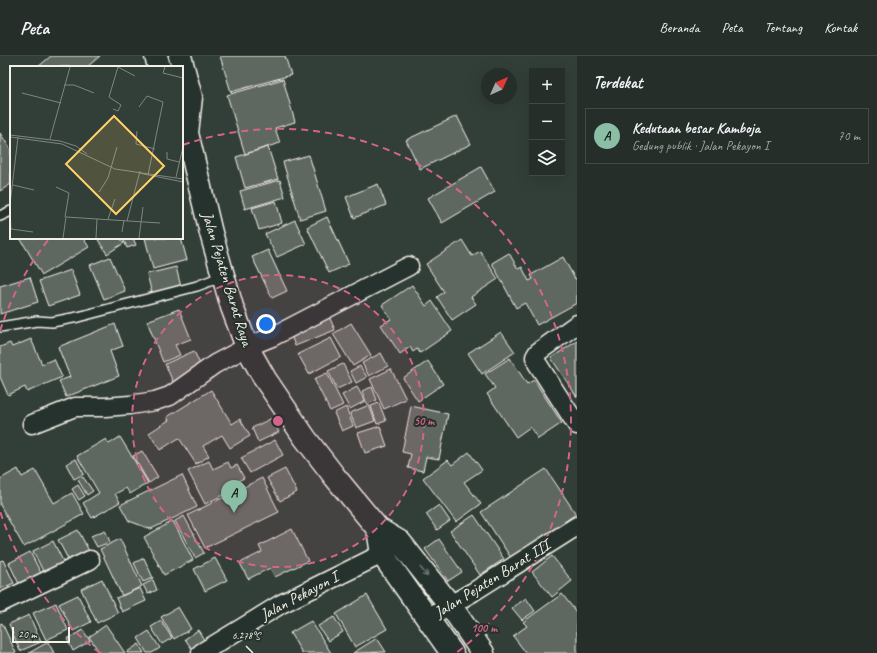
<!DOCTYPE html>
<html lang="id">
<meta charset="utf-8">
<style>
:root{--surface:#262e2a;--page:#2e3632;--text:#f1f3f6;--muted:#a4a8a8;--line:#424a47;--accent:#8abfa5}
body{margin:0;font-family:Caveat,sans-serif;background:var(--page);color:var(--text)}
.controls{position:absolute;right:12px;top:12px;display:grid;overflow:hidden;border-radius:0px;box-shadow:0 4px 16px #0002}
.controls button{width:36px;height:36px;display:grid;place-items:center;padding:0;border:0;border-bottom:1px solid var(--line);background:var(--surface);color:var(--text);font:20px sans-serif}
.compass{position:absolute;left:481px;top:12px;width:36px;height:36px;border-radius:50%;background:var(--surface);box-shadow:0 4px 16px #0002;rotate:45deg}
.scale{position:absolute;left:12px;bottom:10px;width:58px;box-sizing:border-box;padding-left:4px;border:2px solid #f4f1e8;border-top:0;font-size:11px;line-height:14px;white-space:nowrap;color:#f4f1e8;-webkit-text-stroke:3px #26332d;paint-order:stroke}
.you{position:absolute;left:266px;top:268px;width:14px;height:14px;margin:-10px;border:3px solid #fff;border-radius:50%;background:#1a73e8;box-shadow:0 0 0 6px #1a73e833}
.badge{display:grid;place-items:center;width:26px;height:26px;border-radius:50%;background:var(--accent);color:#111;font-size:13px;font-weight:700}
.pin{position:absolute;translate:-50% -33px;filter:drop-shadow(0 1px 2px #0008)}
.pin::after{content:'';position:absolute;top:21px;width:14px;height:12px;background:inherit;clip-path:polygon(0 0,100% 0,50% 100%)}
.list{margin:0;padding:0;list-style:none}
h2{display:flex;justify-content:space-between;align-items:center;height:52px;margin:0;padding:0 16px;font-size:17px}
h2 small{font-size:13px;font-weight:400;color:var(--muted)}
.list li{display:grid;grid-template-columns:26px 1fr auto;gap:12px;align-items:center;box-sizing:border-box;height:56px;margin:0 8px 8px;padding:0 8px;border:1px solid var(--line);border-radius:0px}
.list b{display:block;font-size:15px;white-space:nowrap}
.list p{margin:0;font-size:13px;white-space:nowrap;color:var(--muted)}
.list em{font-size:13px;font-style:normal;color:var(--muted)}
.icon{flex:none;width:22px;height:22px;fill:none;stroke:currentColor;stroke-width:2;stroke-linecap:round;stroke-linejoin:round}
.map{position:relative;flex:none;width:577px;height:597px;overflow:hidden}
header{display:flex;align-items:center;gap:24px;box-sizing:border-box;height:56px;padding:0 20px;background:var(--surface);border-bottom:1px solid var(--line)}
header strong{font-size:19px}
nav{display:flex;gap:22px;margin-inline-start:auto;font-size:14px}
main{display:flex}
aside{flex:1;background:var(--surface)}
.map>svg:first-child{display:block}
</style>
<header>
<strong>Peta</strong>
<nav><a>Beranda</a><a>Peta</a><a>Tentang</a><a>Kontak</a></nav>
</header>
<main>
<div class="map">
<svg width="577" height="597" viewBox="0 0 577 597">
<rect width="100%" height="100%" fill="#323e38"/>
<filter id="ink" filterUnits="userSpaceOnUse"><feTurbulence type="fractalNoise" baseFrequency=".025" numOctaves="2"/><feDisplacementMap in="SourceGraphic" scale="8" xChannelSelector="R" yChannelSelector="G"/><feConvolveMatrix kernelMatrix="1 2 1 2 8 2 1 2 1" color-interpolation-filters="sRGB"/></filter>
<g filter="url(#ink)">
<!-- building -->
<path fill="#5f6861" stroke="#f4f1e8" d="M51,0H100L87,11H38Z
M220,0H285L291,19L231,36Z
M283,23L295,66L275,72L280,87L245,98L227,39Z
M457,60L471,88L420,113L406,84Z
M0,77L11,94V128L0,135Z
M268,91L278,123L245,132L236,101Z
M309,99L326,155L300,163L283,106Z
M481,111L495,136L442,167L428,142Z
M280,124L285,141L245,153L240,135Z
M378,128L386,149L354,162L346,141Z
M276,145L282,167L259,174L252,152Z
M327,161L349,208L329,217L307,171Z
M295,164L306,188L277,201L265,178Z
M20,182H83L89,191L42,219Z
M97,182H120L124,187L107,198Z
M123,182H133L136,189L127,192Z
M145,182H181L187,204L153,213Z
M462,184L472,200L480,195L498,223L471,241L476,248L452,264L437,241L444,236L426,208Z
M268,194L287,235L272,242L252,201Z
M509,197L518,213L522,211L529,225L533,223L531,219L563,201L575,223L577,222V247L537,269L525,247L516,252L492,207Z
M110,201L125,235L104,243L90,209Z
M176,211L181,231L152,238L147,218Z
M71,214L80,239L48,250L39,225Z
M30,221L38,246L0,258V230Z
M412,229L426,250L432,245L452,275L420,297L417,293L413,296L410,291L400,298L381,269L391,263L382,249Z
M179,253L191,283L175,289L180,299L163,306L147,265Z
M328,258L335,274L295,290L289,274Z
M351,267L371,299L353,310L333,278Z
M115,268L123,290L110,295L119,320L66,341L59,325L70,321L58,291Z
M501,276L515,296L482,318L468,297Z
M331,282L341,301L309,318L298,298Z
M31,283L42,308L54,303L62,321L27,336L25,331L8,339L0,321V291L10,287L12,291Z
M577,285V341L551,302Z
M194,295L203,315L174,328L165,308Z
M381,297L388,310L369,320L362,307Z
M510,302L527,328L534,324L562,367L538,383L530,371L516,381L487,338L495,332L485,318Z
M428,305L443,328L418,345L403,322Z
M343,308L352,326L337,333L328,315Z
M360,310L367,321L356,327L350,315Z
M391,313L406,343L384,353L370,323Z
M327,317L343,349L330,355L314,323Z
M357,331L365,345L350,353L342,339Z
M372,331L377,344L367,348L362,335Z
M211,334L232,368L240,363L250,380L230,392L222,379L203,390L209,400L196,408L179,382L160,394L149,377L169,364L167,361Z
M379,347L386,365L377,368L371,350Z
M369,349L375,365L356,372L350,357Z
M411,350L448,358L439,403L426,401L423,415L408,412L411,398L402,396Z
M346,351L353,370L342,375L334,357Z
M272,362L279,376L258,386L252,372Z
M380,370L387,390L365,397L358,377Z
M120,381L148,427L130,438L126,432L115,438L120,446L92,462L83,447L99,437L77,400L106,383L109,388Z
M275,384L283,399L250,417L241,402Z
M142,395L158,421L149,427L133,400Z
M469,396L482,414L464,426L481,448L456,466L423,422L448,404L452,409Z
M76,403L84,418L74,423L66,408Z
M209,405L213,413L228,406L231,412L237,409L244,422L238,425L241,430L205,448L188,415Z
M18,413L22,421L35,414L54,447L72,437L84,458L24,491L0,449V423Z
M285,413L297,436L280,445L267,422Z
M546,413L576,458L511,502L481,456Z
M182,419L197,451L151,473L129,465L120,449Z
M83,421L93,435L87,439L78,424Z
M262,422L279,456L205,492L188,459Z
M78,429L85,440L79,444L72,433Z
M439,449L450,465L437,474L426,458Z
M474,459L504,503L480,519L450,475Z
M184,460L204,497L195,502L175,465Z
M173,465L193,504L164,519L144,481Z
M292,473L308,505L275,521L270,512L248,523L240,507L262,496L259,490Z
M78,474L89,495L69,505L58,484Z
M105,474L110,486L97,491L91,480Z
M120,483L142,530L122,540L100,493Z
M439,483L462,516L448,525L425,493Z
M53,485L65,509L45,519L33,495Z
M30,496L41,517L19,528L9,507Z
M552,500L572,525L552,541L532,516Z
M144,502L153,522L143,526L134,507Z
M215,502L227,524L205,535L194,513Z
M3,504L14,527L0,533V505Z
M102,523L118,557L97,567L81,533Z
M153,524L157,534L148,538L143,529Z
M140,532L146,545L122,556L116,542Z
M562,538L577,557V597H526L513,580L527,570L523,566Z
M78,539L91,566L73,575L59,548Z
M367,539L387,573L355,591L336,558Z
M526,542L535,555L522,564L512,552Z
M56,547L68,574L46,584L33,557Z
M178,551L191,573L174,583L161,561Z
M29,559L41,586L20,595L9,568Z
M334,561L343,576L328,585L318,570Z
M161,565L172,582L162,588L151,571Z
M311,565L331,597H302L290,577Z
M2,567L16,597H0V568Z
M106,569L125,597H100L89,581Z
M83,574L90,585L73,595L67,583Z
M198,574L206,587L194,596L185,583Z
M149,575L160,592L152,597H147L138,582Z
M377,582L386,596L353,597Z
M48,586L54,597H29Z
M139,588L144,597H127V596Z"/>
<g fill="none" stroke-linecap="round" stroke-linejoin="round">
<defs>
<path id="lane" d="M0,160L11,155
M0,271L37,265L52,266L78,261L197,230L223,220"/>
<path id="street" d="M577,268L538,296L535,301L537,307L577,369
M32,368L75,351H105L130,349L155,345L170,340L215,308L247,291L272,281L409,210
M0,547L90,504
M427,562L473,536L577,470
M201,597L281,548L382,498L393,491"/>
<path id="secondary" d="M156,0L159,11
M180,0L191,41L187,77
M182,68L187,77L211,177L232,251L247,291L265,323L305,382L335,421L378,473L400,486L450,549L483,597
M378,473L382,498L452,597"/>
</defs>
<!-- lane casing -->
<use href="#lane" stroke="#f4f1e8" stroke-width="12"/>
<!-- street casing -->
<use href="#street" stroke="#f4f1e8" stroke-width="21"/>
<!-- secondary casing -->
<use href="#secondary" stroke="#f4f1e8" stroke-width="25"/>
<!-- lane -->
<use href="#lane" stroke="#26332d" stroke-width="9"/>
<!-- street -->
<use href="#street" stroke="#26332d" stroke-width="18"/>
<!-- secondary -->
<use href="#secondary" stroke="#26332d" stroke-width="22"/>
</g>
<!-- one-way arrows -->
<defs><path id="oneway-shaft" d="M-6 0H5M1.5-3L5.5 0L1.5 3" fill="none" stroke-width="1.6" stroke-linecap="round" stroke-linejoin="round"/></defs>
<use stroke="#6e766e" href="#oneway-shaft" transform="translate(424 516) rotate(51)"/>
</g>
<!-- ticks -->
<path fill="none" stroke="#f4f1e8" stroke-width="1.5" d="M246,590L253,597"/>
<!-- distance rings -->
<circle cx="278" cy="365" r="146" fill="#d4648c" fill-opacity=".12"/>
<g fill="none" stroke="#d4648c" stroke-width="2" stroke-dasharray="7 5">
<circle cx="278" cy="365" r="146"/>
<path d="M100 597A292 292 0 0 1 0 455M0 275A292 292 0 0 1 49 183M183 89A292 292 0 0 1 456 597"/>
</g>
<g text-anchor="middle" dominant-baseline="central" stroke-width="4" stroke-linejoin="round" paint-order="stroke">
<!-- street labels -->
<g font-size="16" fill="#f4f1e8" stroke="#26332d">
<text transform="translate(227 223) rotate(73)">Jalan Pejaten Barat Raya</text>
<text transform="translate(492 523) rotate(-32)">Jalan Pejaten Barat III</text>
<text transform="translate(299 540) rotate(-28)">Jalan Pekayon I</text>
</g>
</g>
<!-- overview -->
<g transform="translate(10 10)">
<rect width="173" height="173" fill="#323e38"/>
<path fill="none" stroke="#80867e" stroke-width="1" d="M108,1L125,10M155,1L153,7L173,12M54,19H64L84,27M12,27L51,37M129,41L137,30L153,36L138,109M103,43L108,45L111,39L99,31L108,1M127,65L126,78L145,83M0,69L50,75L66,80L77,88M0,71L52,78L105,103L173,113M40,73L60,1M157,86V93L169,96M129,107L173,116M166,111L173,81M3,119L24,124M46,121L59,127L55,151M89,126L98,112L107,81M0,138L8,71M0,142L1,163L23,166M98,153L105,133M117,155L130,105M112,166L114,154M53,172L56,151L150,157M86,172L87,153M129,172L133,141"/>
<path fill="#ffd166" fill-opacity="0.15" stroke="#ffd166" stroke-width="2" d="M104,50L154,100L106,148L56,98Z"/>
<rect width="173" height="173" fill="none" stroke="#f4f1e8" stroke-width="2"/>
</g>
<g font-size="10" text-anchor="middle" fill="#f4f1e8" stroke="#26332d" stroke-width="4" stroke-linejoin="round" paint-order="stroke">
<text x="246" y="583">6.278°S</text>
</g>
<circle cx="278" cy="365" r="6" fill="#d4648c" stroke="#26332d" stroke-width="2"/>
<g font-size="12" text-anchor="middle" font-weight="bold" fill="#d4648c" stroke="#26332d" stroke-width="4" stroke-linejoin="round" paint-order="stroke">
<text x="424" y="369">50 m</text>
<text x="484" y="576">100 m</text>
</g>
</svg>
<div class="controls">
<button>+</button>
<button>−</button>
<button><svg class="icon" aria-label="layers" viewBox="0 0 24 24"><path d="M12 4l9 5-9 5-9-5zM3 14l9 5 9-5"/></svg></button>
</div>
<svg class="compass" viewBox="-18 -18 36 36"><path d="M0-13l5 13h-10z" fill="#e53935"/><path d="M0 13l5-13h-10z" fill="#a4a8a8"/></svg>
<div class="scale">20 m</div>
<div class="you"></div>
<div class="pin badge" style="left:234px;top:457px">A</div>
</div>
<aside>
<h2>Terdekat<small></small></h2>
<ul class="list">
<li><span class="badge">A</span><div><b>Kedutaan besar Kamboja</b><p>Gedung publik · Jalan Pekayon I</p></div><em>70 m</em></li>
</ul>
</aside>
</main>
